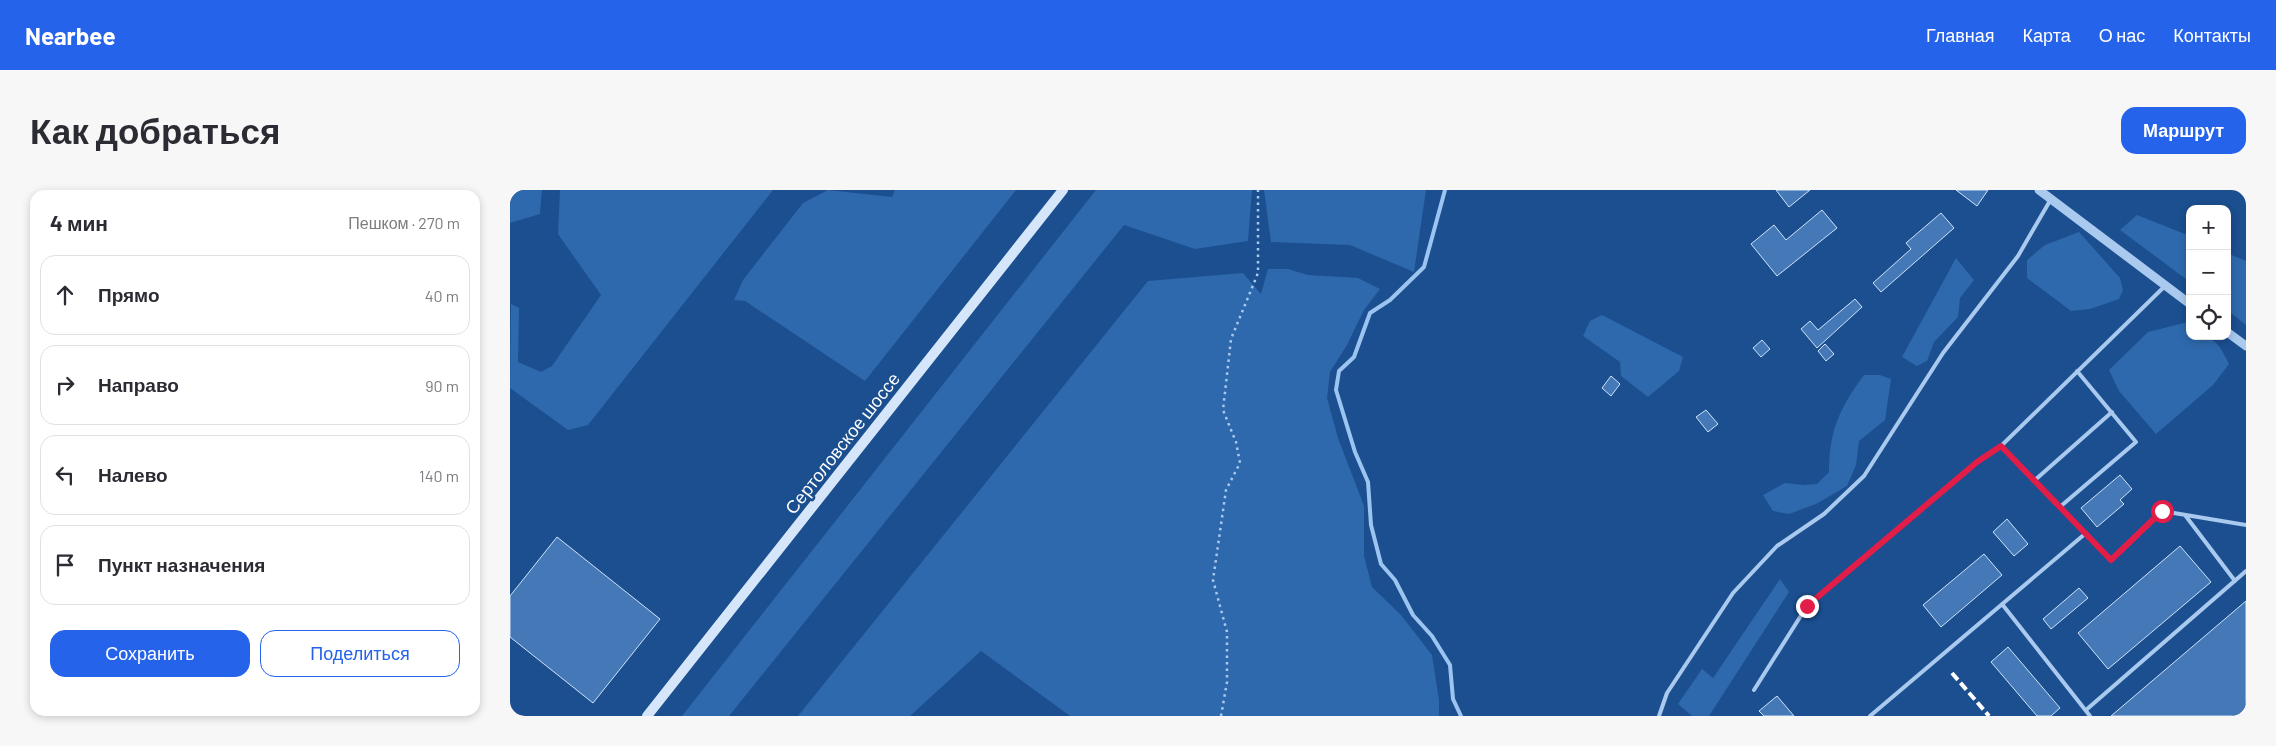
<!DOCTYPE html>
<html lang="ru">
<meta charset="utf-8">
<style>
:root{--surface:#fff;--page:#f7f7f7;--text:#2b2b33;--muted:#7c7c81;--line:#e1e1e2;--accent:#2563eb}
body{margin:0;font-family:Barlow,sans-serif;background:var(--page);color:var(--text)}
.controls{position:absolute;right:15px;top:15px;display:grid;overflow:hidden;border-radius:10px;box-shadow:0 2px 8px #0003}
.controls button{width:45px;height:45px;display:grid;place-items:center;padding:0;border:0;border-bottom:1px solid var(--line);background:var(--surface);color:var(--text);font:25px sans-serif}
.stop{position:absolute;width:15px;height:15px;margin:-11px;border:4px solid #e11d48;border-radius:50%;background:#fff}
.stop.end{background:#e11d48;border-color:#fff;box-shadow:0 1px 5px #0008}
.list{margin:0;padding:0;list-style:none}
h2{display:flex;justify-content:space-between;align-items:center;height:65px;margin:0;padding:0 20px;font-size:21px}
h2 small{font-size:16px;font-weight:400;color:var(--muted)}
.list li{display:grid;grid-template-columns:32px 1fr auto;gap:15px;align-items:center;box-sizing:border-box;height:80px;margin:0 10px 10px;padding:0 10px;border:1px solid var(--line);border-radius:15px}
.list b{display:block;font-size:19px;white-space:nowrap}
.list em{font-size:16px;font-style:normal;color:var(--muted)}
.actions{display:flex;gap:10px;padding:15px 20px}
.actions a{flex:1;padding:11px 0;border:1px solid var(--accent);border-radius:15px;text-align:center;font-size:18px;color:var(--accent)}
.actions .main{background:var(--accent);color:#fff}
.icon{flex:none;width:28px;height:28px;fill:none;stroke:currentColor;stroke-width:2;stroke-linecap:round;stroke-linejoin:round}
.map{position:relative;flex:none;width:1736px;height:526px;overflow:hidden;border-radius:15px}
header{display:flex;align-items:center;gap:30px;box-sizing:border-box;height:70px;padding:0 25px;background:var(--accent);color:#fff}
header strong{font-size:24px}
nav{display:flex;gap:28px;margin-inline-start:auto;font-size:18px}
.intro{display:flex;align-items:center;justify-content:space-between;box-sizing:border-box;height:120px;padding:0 30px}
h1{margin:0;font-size:35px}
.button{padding:12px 22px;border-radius:15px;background:var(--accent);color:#fff;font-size:18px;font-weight:700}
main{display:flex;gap:30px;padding:0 30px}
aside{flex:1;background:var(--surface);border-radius:15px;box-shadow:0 2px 8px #0003}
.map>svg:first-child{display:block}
</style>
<header>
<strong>Nearbee</strong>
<nav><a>Главная</a><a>Карта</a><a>О нас</a><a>Контакты</a></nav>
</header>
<div class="intro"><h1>Как добраться</h1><a class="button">Маршрут</a></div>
<main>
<aside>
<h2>4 мин<small>Пешком · 270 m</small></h2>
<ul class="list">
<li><svg class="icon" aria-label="ahead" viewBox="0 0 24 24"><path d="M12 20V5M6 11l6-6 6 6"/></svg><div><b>Прямо</b></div><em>40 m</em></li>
<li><svg class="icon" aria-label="right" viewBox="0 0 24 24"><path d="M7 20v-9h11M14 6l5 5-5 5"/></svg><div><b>Направо</b></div><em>90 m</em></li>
<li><svg class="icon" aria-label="left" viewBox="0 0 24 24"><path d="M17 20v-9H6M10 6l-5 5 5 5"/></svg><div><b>Налево</b></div><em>140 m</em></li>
<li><svg class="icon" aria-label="arrive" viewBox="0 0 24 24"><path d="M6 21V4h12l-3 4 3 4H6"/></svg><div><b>Пункт назначения</b></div></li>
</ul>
<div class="actions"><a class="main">Сохранить</a><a>Поделиться</a></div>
</aside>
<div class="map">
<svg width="1736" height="526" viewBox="0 0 1736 526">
<rect width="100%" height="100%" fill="#1b4f8f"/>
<!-- green -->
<path fill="#2e69ad" d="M0,0H32L30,24L0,33Z
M50,0H263L78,235L58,240L0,198L1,114L9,118L8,172L31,182L42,176L91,105L48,44Z
M318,0L382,7L385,0H506L355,191L235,111L224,110L233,90L293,13Z
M586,0H742L738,51L685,59L614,35L219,526H172Z
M754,0H916L904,82L840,55L761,52Z
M1627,25L1680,46V92L1610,40Z
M1569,42L1610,88L1613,100L1609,109L1580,119L1561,121L1517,88V70L1535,55Z
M1717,63L1736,71V135L1717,120Z
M1446,68L1464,90L1450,108L1448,127L1424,152L1417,171L1407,176L1392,167Z
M758,79H778L798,85L848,88L870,99L854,120L837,155L820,182L817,208L828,248L854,316V366L862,397L891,425L922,465L929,510V526H560L471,461L400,526H288L638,91L733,83L751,104Z
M1092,125L1173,167L1169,181L1138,207L1111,186L1110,172L1073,146L1080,131Z
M1678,132L1680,134V146C1705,146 1708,152 1719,174L1703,195L1646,244L1609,201L1599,180L1638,142Z
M1354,185H1370L1381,189L1375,230L1349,251L1346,275L1337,296L1306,314L1279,324L1263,321L1253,305L1275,293L1294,295L1307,294L1319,282C1319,241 1330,217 1354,185Z
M1270,389L1279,402L1199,526H1182L1168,514L1192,479L1203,488Z"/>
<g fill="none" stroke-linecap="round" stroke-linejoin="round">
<!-- stream -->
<path stroke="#9cc4f0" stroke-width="4" d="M935,0L914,77L880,110L860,123L844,167L829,181L826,200L845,262L858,292L861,335L871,374L885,390L903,425L922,446L940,475L943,509L951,526"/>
</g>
<!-- building -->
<path fill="#4478b7" stroke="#cfe3fa" d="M1266,0H1300L1279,17Z
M1446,0H1478L1467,16Z
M1312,20L1327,38L1267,86L1241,54L1264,35L1276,50Z
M1431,23L1444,38L1371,102L1363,93L1401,59L1396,53Z
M1345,109L1352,117L1307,158L1291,139L1300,131L1308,140Z
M1252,150L1260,159L1251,167L1243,158Z
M1315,154L1324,164L1316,171L1308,161Z
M1101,186L1110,194L1101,206L1092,198Z
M1196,220L1208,234L1198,242L1186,227Z
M1610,285L1622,299L1610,310L1614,314L1587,337L1571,318Z
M1497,329L1518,354L1504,366L1483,342Z
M47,347L150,429L83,513L0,447V406Z
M1670,356L1701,392L1598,479L1568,443Z
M1474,364L1492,385L1431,437L1413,415Z
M1569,398L1578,408L1541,439L1533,429Z
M1736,411V526H1601Z
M1498,457L1550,518L1541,526H1527L1481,472Z
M1267,506L1284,526H1254L1249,521Z"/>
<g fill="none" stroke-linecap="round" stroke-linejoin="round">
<!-- path -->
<path stroke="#a9c9ee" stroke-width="2.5" stroke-dasharray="2.5 4" stroke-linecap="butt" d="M711,526L717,492V442L703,390L716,300L730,273L726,252L713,220L721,149L748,83V0"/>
<!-- service -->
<path stroke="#a9c9ee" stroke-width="4" d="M1655,96L1491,256L1601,370L1652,321L1736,335
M1525,290L1602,222
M1551,316L1626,252L1567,181
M1675,325L1725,391
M1492,414L1580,526
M1244,500L1297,416L1467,272L1491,256
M1576,520L1736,381
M1149,526L1157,503L1223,403L1267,356L1314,324L1354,286L1433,163L1508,66L1541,9
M1360,526L1576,343"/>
<!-- tertiary -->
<path stroke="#a9c9ee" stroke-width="9" d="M1529,0L1680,114
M1717,142L1736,156"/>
<!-- secondary -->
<path stroke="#d6e6fa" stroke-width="10" d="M137,526L553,0"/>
<!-- rail -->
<path stroke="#fff" stroke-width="4" stroke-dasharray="9 4" stroke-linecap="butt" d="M1442,483L1479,526"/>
</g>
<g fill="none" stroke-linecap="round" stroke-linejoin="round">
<!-- route -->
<path stroke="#e11d48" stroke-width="6" d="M1297,416L1467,272L1491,256L1601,370L1652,321"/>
</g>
<g text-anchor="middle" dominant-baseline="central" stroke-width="5" stroke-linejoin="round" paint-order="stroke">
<!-- street labels -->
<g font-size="18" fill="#fff" stroke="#1b4f8f">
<text transform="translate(332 253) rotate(-52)">Сертоловское шоссе</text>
</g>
</g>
</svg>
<div class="controls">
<button>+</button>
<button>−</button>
<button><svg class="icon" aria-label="locate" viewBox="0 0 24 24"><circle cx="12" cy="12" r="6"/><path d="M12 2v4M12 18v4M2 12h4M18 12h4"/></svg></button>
</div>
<div class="stop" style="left:1652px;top:321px"></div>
<div class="stop end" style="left:1297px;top:416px"></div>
</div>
</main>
